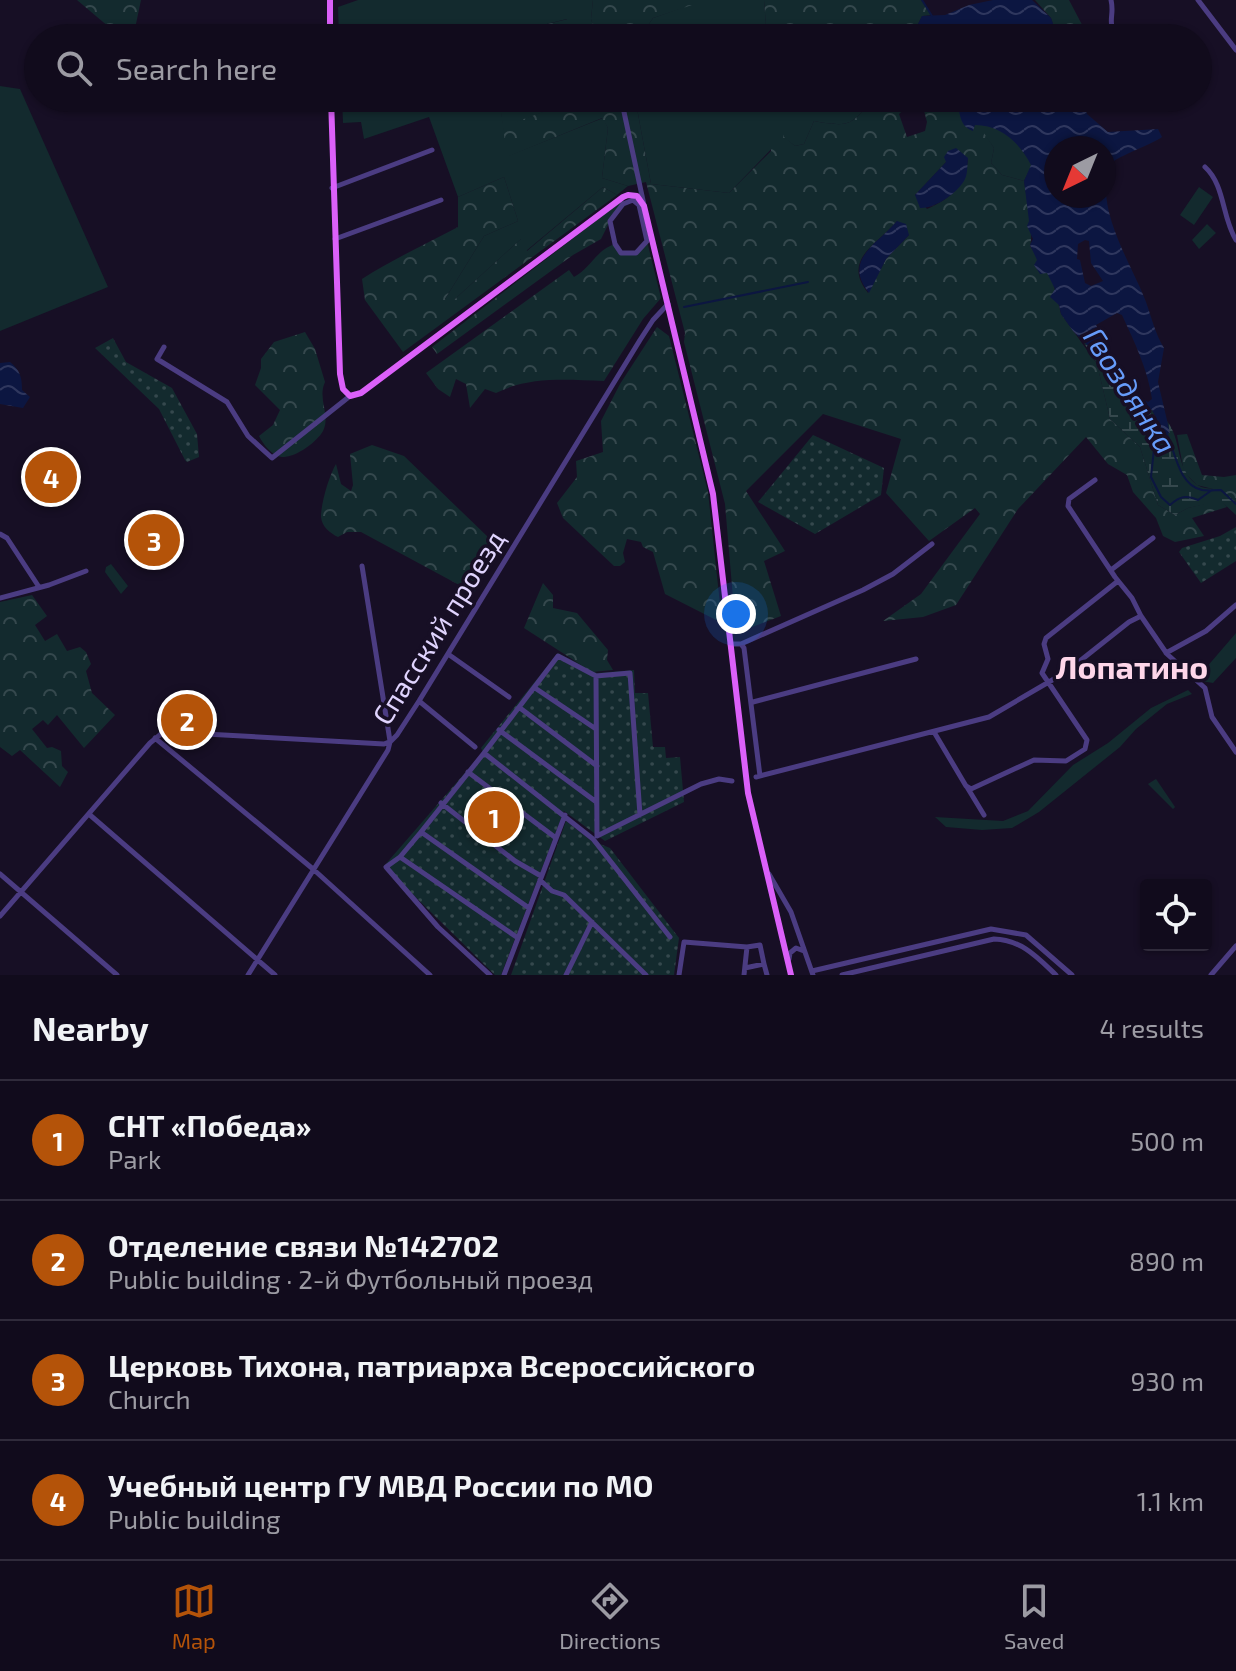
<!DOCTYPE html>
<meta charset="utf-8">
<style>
:root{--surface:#110b1c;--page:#1e1929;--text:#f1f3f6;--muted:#9c9ba3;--line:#302b3b;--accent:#b45309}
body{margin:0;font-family:"Exo 2",sans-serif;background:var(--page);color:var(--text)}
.controls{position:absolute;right:24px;bottom:24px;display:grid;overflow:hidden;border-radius:8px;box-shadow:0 2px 6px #0004}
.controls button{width:72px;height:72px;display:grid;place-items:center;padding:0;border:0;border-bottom:2px solid var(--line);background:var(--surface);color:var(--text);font:40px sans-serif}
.compass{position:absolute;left:1044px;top:136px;width:72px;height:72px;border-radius:50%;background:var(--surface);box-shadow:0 2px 6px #0004;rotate:223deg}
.you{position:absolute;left:736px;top:614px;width:28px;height:28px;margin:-20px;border:6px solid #fff;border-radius:50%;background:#1a73e8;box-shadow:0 0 0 12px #1a73e833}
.badge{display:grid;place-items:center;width:52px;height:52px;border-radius:50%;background:var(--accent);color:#fff;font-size:26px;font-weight:700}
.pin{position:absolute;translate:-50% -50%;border:4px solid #fff;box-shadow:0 2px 8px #0006}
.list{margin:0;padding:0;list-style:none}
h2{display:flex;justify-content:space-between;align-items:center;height:104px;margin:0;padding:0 32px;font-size:34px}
h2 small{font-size:26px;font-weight:400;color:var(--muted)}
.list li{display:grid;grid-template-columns:52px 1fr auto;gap:24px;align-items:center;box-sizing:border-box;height:120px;padding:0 32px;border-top:2px solid var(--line)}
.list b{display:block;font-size:30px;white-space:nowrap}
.list p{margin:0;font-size:26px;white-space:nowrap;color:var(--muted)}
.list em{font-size:26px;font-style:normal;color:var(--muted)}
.icon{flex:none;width:44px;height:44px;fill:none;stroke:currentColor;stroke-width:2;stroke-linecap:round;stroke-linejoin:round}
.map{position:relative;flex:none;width:1236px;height:975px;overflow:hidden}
.search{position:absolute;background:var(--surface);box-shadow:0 2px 6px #0004;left:24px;right:24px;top:24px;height:88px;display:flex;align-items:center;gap:20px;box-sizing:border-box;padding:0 28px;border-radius:44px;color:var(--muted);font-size:30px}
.sheet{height:584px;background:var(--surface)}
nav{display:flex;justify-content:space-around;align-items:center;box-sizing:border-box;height:112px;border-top:2px solid var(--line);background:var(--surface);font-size:22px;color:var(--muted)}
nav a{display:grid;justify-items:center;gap:4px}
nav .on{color:var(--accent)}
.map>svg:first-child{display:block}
</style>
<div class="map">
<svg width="1236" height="975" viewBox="0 0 1236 975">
<defs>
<pattern id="forest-crowns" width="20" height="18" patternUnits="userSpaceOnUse" patternTransform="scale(2)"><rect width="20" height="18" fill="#132a2e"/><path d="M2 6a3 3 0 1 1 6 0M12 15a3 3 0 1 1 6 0" fill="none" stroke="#35484d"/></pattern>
<pattern id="wetland-marsh" width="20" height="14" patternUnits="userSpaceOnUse" patternTransform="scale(2)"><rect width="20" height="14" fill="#132a2e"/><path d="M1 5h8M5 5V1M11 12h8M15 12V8" fill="none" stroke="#35484d"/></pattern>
<pattern id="park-tufts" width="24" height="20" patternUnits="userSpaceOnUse" patternTransform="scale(2)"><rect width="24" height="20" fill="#132a2e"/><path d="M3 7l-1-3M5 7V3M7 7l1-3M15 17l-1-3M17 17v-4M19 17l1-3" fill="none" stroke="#35484d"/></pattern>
<pattern id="garden-dots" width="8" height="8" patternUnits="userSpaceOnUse" patternTransform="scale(2)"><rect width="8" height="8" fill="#132a2e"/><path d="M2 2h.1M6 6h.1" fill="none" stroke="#35484d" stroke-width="1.8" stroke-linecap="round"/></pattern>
<pattern id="water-waves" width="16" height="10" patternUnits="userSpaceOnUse" patternTransform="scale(2)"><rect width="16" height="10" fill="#0c1641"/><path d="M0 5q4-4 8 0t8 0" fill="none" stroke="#2f375e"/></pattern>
</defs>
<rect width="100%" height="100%" fill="#170f25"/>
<!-- grass -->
<path fill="#132a2e" d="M358,0H593L591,19L597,38H515L568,26L567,19L491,38H339L338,7Z
M704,0H764L767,38H639L653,18Z
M0,86L20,89L108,287L0,331Z
M342,98H499L508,156L603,118L608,128L602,178L628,186L617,195L603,187L526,251L521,239L455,299H445L484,236L518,221L504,177L458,197L429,117L364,139L361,122L343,123Z
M507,98H581L512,124Z
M635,98H877C849,122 856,129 814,121L804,144L795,146L783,137L729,193L651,184Z
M928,98H953L960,110L954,102L949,109L938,110Z
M981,125C1003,124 1023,148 1032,165L1024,181L1002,175L991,163L994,148L981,130Z
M1199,187L1213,197L1194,225L1180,215Z
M1207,224L1216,233L1199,249L1192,240Z
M111,564L128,586L121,594L105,572L106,567Z
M1236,633V658L1213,683L1201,681L1199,676Z
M1188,690L1192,694L1167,704L1136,729L1120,747L1039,812L1012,828L982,830L946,827L935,817L1003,821L1028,811L1073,765L1108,743L1151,708Z"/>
<!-- forest -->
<path fill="url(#forest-crowns)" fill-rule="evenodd" d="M77,0H141L133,38H122Z
M593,0H704V1L653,18L639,38H597L591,19Z
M764,0H922L931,15L922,16L911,38H767Z
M1035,0H1069L1089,38H1058L1051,18Z
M568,19L569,26L515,38H491Z
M499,98H507L513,123L581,98H635L651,184L729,193L771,151L772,128L782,127L784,137L795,146L804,144L814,121C856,129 849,122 877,98H928L938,110L949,109L954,102L975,125H981L982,130L994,148L991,163L1002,175L1024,181C1026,195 1034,235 1030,246L1052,279L1061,314L1097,364L1110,419L1140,447L1158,505L1175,515L1188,508L1221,500L1227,507L1192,518L1204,536L1175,542L1163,536L1156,518L1133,492L1127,475L1108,464L1086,437L1018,509L956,605L923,617L883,621L921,594L980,514L975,508L929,541L886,493L901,439L823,414L746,491L785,551L764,561L781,616L736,633L725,504L684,342L685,333L646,182L628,186L602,178L608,128L602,118L507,157ZM908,106L923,107L927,122L925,131L907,137L899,114ZM968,158C966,185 952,198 927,209L915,195L946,162ZM897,221L909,235L886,259L868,293C841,259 878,244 897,221Z
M504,177L518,221L484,236L445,299H455L522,238L527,251L603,187L617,195L403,352L365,300L362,279C393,259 426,244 458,227V197Z
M623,200V204L612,217L601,239L573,255L437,354L432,347Z
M647,241L661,298L643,319L604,381C566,380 530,376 496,393L485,389L470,408L466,384L456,379L450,397L438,389L426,373L569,270L574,277C590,269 596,250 615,244L621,253H636Z
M657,327L669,336L708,492L722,623L665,594L653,552L643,547L641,542L627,539L623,553L625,562L620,566H614L563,518L557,503L577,477L576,461L603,452L601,421L620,384Z
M305,332L315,349L325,382C317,399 331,415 323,431C317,442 295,458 282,457C272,456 263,444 259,436L273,425L280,410L255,385L261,368V359L274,342Z
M1187,434L1202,475L1224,477L1236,475V502L1221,491L1197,485L1184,472L1177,435Z
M372,445L404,456L490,539V565L474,593L361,532H347L338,537C330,533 322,527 321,517C321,503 329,476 336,464L341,484L351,491L353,485L350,454Z
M543,583L553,595V608L577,613L608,650L607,660L613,670L592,672L524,628Z
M32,595L47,616L35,625L45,641L57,634L67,651L80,647L86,652L91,664L86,671L92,693L115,715L84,748L57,715L48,725L43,720L32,729L47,748L52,747L61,751L62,766L68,772L60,787L20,750L12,756L0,747V602Z"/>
<!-- wetland -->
<path fill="url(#wetland-marsh)" d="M1081,338L1103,361L1121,396L1138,412L1152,410L1164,434L1169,432L1167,421C1182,440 1175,468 1196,484C1203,490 1211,487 1220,491C1225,492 1231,498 1236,502V515L1221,501L1188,508L1175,515L1158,505L1140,447L1110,419L1097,364Z"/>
<!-- park -->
<path fill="url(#park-tufts)" d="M1156,779L1175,807L1173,809L1148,784Z"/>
<!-- garden -->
<path fill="url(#garden-dots)" d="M113,338L126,362L172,388L197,434L199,457L187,462L185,460L159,409L95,348Z
M813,435L884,468L881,495L815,534L758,502Z
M1236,527V561L1201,583L1179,552L1182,548L1220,536Z
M558,653L597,673L634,670L635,693H648L653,747H665L666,758L680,757L684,802L605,841L564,811L501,975H495L384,866L483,752L481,748Z
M566,821L590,840L610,848L679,938L674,975H511Z"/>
<!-- water -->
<path fill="url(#water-waves)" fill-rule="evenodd" d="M993,0H1032L1051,18L1058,38H911L922,16L945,15L969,5Z
M953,98H1083L1087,114L1108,132L1158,129L1162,137C1152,144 1117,157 1113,162C1089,201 1133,266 1146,302C1152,319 1155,333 1164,348L1158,382L1170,433L1164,434L1152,410L1138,412L1121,396L1103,361L1073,331L1061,314L1059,305L1050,297L1055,289L1047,273L1040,274L1034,265L1037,260L1030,245L1033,239L1027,226L1029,221L1024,181L1031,165C1020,143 1001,125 975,125L973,131C956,125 963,110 953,98ZM1056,148H1104V196H1056ZM1085,240L1089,241L1091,263L1103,281L1091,286L1085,283L1080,260L1077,259L1078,244ZM1117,313L1122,315C1134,341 1148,370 1152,399L1148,402C1123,388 1110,349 1096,325Z
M956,148L968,158C967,165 968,173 965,179C959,192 935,209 920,208L915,195L946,162L944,157L948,151Z
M897,221L906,224L909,235L886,259L869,293C842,259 878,244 897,221Z
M10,362C20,370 22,377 22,390L30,397L23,408L0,404V363Z"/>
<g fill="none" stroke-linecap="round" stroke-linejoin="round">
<!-- stream -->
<path stroke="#0c1641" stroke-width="2" d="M922,0L932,16
M684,307L808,282
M1138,412L1137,417L1154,449L1151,477L1161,497L1170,505C1180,496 1186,495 1198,500L1212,490
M1166,432C1175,450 1178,485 1202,490C1208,491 1215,490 1221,490L1236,504"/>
<!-- minor -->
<path stroke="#4b3c82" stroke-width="5" d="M1111,0C1115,17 1106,19 1117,38
M1198,0L1236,50
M621,98L644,205
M1152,98L1160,104L1170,102
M1205,167C1225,185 1222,218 1236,240
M332,188L432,150
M633,200L639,205L647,241L636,253H621L615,244L610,221L623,204Z
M335,239L441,200
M164,347L157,359L227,402L248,436L272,458L350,396
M1095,480L1069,499L1068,506L1115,577L1132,598L1141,616L1167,654L1205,688L1212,717L1236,752
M0,534L7,538L39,587
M362,566L390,741
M1111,570L1153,538
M0,598L49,585L86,571
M730,644H741L863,590L893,574L932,544
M741,644L744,648L760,776
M1166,653L1206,631L1236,605
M448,654L509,697
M596,676L597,836
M535,688L596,729
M419,701L475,747
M753,702L916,659
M520,708L597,766
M499,730L595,801
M934,732L966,786L971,789L1034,760L1066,761L1085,749L1087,740L1042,673L1048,659L1044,644L1046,638L1118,581
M155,738L313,869L430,975
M484,753L421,832L400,857L386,867L438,927L490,975
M468,772L556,838
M756,777L989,717L1066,672L1129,622L1141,616
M967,787L984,815
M441,803L515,861L541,876
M90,815L275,975
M640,815L630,673L596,676L558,656L484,753L593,839L670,937
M421,832L529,908
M597,836L701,784L719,779L732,781
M400,857L518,938
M0,874L117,975
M769,874L791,912L813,975
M540,880L552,891L564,895L646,975
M0,916L150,743L161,734L169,732L384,744L389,742
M789,959L790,953L796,948L804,951
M745,968L764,964L767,975
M812,971L991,929L1026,935L1072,975
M248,975L388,750L390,742L397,735L419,701L640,340L653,320L668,304
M504,975L565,815
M566,975L592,922
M679,975L684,942L747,947L760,945L764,964
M744,975L747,947
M842,975L994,939C1022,940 1037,957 1056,975
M1211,975L1236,946"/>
<!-- major -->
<path stroke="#db60f9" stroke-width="6" d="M330,0V38
M331,98L340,374L343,389L350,396L361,393L623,197L628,195L637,196L644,206L713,494L748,793L791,975"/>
</g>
<g text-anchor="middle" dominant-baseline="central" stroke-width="7" stroke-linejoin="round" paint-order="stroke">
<!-- street labels -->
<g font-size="28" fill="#e0d4fe" stroke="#170f25">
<text transform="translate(438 627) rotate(-58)">Спасский проезд</text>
</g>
<!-- water labels -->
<g font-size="30" font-style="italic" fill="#669cfa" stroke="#170f25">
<text transform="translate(1131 390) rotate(57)">Гвоздянка</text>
</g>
<!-- quarter labels -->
<g font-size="32" font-weight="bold" fill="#fed6e9" stroke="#170f25">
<text x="1132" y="666">Лопатино</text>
</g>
</g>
</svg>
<div class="controls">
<button><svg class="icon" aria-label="locate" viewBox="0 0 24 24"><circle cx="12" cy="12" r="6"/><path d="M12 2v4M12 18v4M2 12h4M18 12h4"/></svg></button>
</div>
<svg class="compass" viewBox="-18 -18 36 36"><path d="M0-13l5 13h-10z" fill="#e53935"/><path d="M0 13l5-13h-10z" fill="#9c9ba3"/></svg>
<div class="you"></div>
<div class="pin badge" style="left:494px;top:817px">1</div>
<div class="pin badge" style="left:187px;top:720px">2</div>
<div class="pin badge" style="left:154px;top:540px">3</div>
<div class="pin badge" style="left:51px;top:477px">4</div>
<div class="search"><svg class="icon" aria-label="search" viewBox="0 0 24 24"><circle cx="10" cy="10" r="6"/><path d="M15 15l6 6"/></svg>Search here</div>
</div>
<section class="sheet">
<h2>Nearby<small>4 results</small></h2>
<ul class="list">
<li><span class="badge">1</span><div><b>СНТ «Победа»</b><p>Park</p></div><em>500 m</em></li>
<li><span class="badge">2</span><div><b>Отделение связи №142702</b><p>Public building · 2-й Футбольный проезд</p></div><em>890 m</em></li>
<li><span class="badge">3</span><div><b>Церковь Тихона, патриарха Всероссийского</b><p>Church</p></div><em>930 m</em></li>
<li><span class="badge">4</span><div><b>Учебный центр ГУ МВД России по МО</b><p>Public building</p></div><em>1.1 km</em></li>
</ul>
</section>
<nav>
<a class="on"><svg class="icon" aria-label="map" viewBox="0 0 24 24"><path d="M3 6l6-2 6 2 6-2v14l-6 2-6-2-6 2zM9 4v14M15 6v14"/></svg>Map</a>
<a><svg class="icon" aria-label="directions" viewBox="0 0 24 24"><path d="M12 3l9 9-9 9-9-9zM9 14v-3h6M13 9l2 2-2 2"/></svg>Directions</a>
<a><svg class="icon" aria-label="saved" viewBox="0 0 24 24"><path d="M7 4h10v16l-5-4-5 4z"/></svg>Saved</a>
</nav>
